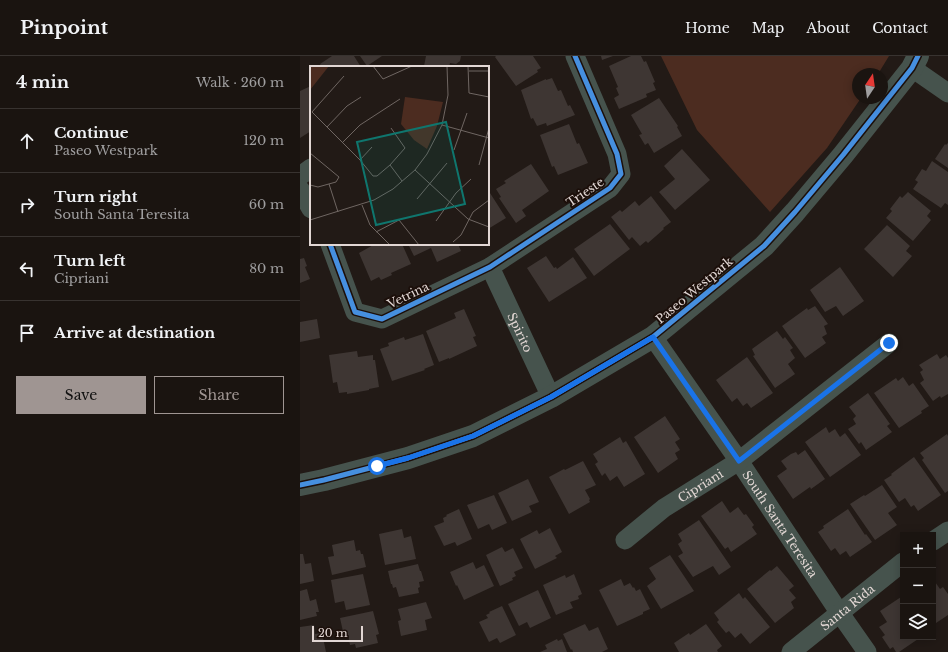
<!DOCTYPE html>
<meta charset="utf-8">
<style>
:root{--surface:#1a1410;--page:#231d19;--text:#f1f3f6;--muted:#9f9e9f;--line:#383330;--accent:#9f9592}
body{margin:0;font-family:"Libre Baskerville",serif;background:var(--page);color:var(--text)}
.controls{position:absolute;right:12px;bottom:12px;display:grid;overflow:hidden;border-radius:0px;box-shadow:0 2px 10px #0003}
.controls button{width:36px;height:36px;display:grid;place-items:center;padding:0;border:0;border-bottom:1px solid var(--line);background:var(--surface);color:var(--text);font:20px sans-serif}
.compass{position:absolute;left:552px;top:12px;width:36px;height:36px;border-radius:50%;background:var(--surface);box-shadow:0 2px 10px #0003;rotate:13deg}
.scale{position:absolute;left:12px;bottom:10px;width:51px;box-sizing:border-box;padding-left:4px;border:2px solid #e2d7d4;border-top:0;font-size:11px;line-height:14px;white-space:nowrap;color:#e2d7d4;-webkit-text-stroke:3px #1c0f0a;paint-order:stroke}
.stop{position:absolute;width:12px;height:12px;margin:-9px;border:3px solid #1a73e8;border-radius:50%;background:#fff}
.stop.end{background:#1a73e8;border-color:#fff;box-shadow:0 1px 4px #0008}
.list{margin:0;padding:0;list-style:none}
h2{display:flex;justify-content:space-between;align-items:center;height:52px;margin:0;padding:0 16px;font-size:17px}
h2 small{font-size:13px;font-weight:400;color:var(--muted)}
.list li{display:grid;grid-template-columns:26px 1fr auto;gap:12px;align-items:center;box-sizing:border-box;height:64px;padding:0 16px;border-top:1px solid var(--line)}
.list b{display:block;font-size:15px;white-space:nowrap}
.list p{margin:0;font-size:13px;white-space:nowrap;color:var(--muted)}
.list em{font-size:13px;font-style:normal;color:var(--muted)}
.actions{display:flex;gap:8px;padding:12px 16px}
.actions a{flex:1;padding:9px 0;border:1px solid var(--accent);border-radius:0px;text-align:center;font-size:14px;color:var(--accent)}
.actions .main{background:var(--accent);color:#111}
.icon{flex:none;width:22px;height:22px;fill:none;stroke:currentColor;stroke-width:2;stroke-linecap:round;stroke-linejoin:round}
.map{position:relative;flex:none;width:648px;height:596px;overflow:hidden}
header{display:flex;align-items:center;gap:24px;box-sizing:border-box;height:56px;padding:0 20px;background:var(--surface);border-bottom:1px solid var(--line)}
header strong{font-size:19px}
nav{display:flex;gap:22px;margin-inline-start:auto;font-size:14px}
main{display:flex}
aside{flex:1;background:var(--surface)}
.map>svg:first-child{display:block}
</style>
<header>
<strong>Pinpoint</strong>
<nav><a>Home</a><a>Map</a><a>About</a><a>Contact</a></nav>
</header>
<main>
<aside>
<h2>4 min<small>Walk · 260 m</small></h2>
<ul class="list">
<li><svg class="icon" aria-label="ahead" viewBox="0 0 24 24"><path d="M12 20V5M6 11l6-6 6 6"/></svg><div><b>Continue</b><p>Paseo Westpark</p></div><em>120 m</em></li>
<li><svg class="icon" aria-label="right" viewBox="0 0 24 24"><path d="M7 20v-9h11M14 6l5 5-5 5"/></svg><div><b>Turn right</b><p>South Santa Teresita</p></div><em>60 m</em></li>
<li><svg class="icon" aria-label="left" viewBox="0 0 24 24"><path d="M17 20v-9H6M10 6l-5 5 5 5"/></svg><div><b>Turn left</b><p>Cipriani</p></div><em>80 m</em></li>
<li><svg class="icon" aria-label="arrive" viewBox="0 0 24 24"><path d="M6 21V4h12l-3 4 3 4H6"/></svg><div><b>Arrive at destination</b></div></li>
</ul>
<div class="actions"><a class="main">Save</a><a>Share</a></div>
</aside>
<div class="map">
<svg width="648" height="596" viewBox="0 0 648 596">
<rect width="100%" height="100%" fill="#221a16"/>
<!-- green -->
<path fill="#4c2c20" d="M361,0H589L578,18H558V42H561L527,92L470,156L397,74Z"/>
<!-- building -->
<path fill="#3e3633" d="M32,0H54L61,11H19L21,10L20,8Z
M60,0H82L67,10Z
M126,0H161L160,5L156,8L150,7L149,11H131L124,10Z
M196,0H233L241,12L237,14L238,16L216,30L195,1Z
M301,0H313L302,4Z
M331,0H341L344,6L346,5L355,26L353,27L356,34L346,38L347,41L319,53L314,42L319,39L316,32L318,31L309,10Z
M252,22L258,35L261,34L268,50L270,49L275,59L247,70L246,67L237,70L233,62L231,63L221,34L246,23V24Z
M11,30V75L0,82V35Z
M359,42L378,70L377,71L382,80L354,97L348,87L345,89L339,79L342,78L331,59Z
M269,68L277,88L279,87L288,107L258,119L254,110L252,111L240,79Z
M648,87V112L635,103L645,88L646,89Z
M382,93L410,124L375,154L359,136L375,123L364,110Z
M632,105L648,116V149L645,147L641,152L613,133L618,126L615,124L622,113L626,115Z
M231,108L249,135L222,154L226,160L216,167L199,142L201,141L196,133L206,127L204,125Z
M608,136L631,155L627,160L631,164L613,185L586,162L592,155L590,153L600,140L602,142Z
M190,137L206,162L188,173V138Z
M351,140L371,166L363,172L364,173L348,187L346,185L340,190L332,181L329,184L311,161L320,154L322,156L335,145L339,150Z
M310,168L330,193L294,220L274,193Z
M587,169L610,190L606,195L612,200L593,221L564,193Z
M75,188H102L111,208L91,217L92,219L81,224L79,221L71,225L59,197Z
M108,188H158L161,195L137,206L131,192L114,200Z
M246,200L254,212L256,211L257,213L273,201L287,222L249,246L227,212Z
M4,202L7,210L5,211L10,223L0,227V203Z
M540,211L564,245L543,260L536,250L525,256L510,234Z
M515,250L528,268L524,270L527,278L522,281L526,287L505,302L482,270L507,252L508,254Z
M164,253L176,280L173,281L177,290L149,303V302L139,306L126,275L156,262L154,257Z
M17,263L20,282L0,286V266Z
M477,275L483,283L485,281L493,292L490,294L495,302L488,308L495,318L475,332L453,300L455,299L452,293Z
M123,278L134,309L124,313L125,314L92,325L80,293L89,290L88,287L104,281L105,284Z
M57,295L58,301L73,299V304H75L79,331L69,333V334L47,338V336L39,337L37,326L33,327L29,299Z
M637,298L640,303L646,299L648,302V338L641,342L640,340L633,345L620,327L624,324L620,316L623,314L619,309Z
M447,301L473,337L451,352L447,347L443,350L437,342L432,346L416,324Z
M603,321L609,330L613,327L629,350L621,355L622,357L599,372L574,337L596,322L598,325Z
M568,337L590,368L587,370L592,376L566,394L561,386L559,388L548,373L556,368L553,363L556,360L549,351Z
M365,360L380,383L375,386L380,394L375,397L378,403L358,417L334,381Z
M526,371L529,377L535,373L540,381L545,377L561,399L530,421L505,386Z
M647,378L648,380V435L645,437L622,404L624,402L620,397Z
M320,381L323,387L326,385L345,418L324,431L317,420L310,425L305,417L302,420L295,408L298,406L293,398Z
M505,394L525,423L511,433L510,431L493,443L477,420L487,413L481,405L491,398L496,396L498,399Z
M614,401L641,439L618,455L614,449L611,451L605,442L599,446L584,424L592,419L591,418Z
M283,405L296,429L285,434L290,443L289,444L290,446L269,458L249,421L264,413L265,414Z
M228,423L239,446L229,450L232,456L212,465L198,437Z
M582,429L597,451L588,457L597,469L575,484L550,448L564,439L565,440Z
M194,439L207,467L192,474L189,468L178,473L167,449Z
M422,445L430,457L438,451L444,459L446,458L454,469L452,471L457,478L431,496L428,491L425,493L401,460Z
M159,453L172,483L157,490L155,486L144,490L134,470L144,466L143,462L147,460L146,459Z
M548,453L565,479L566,478L572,486L550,501L546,495L540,499L535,492L531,495L518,476L524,472L523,470Z
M399,464L431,511L419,519L413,510L393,521L378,500L383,497L378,488L382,485L378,478Z
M250,472L262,496L255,500L257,502L235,513L220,483L237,474L239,478Z
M102,473L104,482L111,480L116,503L85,509L79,478Z
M54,484L56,495L60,494L61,498H63L66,511L32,519L28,501L34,500L32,489Z
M202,491L205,496L213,492L223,512L214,516L216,520L212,522L213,524L200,530L186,499Z
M0,498H3L5,508L11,507L14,525L0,528Z
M370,499L394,535L361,553L347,530L356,523L349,512Z
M173,506L176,513L184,509L194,530L164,544L157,529L156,530L150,516Z
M118,508L120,515H121L124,525L119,526L120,531L118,532L119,537L99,541L96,531L93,532L92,528H91L88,515Z
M477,510L494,530L489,534L496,542L491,546L494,552L475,567L447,533L470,514L471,515Z
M63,518L70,549L46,554L44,545L35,547L31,524Z
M274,518L282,538L278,540L279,543L270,546L273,552L256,559L243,529L265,519L266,522Z
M321,523L324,530L330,527L333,532L334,531L336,535L340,533L350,553L343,556V558L317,570L299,534Z
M633,523L640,533L643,531L648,538V559L633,569Z
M7,533L10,545L16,543L19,556H16L17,560L0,564V535Z
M238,534L251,562L230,572L227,566L219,570L208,548Z
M439,537L443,543L445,541L470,571L450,588L441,577L435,582L429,575L426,577L417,566L419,564L414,557Z
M601,541L603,544V581H621L599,596H596L593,591L590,593L582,581L585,579L579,571L587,566L580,555Z
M126,546L132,562L125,564L127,574L101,580L98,565L101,564L98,553Z
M202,550L216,579L200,587L197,582L189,586L179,566L188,562L186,559L190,557L189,556Z
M73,555L79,578L76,579L78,587L56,592L55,588L50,589L48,579L44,580L40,562Z
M285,568L289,575L298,571L308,593L302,596H273L272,593L271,594L263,578Z
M406,568L422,590L417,594L418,596H379L374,587L389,577L390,579Z
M14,569L15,578L22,577L26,596H0V571Z
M257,583L258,585L262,583L267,596H240L247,593L245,589Z"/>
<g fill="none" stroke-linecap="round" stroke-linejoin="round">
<!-- minor -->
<g stroke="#46534d" stroke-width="19">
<path d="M612,12L648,37"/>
<path d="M0,120L11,112"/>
<path d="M0,133L11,153"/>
<path d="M30,188L55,256L82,263L190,211L310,132L321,118L317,98L275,0"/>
<path id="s1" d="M190,211L251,341"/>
<path id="s2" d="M353,281L439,405L539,556L567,596"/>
<path id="s3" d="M325,484L364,452L439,405L589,287"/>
<path d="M633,485L648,475"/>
<path id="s4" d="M491,596L603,506"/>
</g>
<!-- tertiary -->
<path stroke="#46534d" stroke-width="22" d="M0,429L24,424L108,402L173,380L251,341L353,281L464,190L495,156L543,99L612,12L618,0"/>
<defs>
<path id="cycleway" d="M30,188L55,256L82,263L190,211L310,132L321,118L317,98L275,0
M0,429L24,424L108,402L173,380L251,341L353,281L464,190L495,156L543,99L612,12L618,0"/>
</defs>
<!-- cycleway casing -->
<use href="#cycleway" stroke="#1c0f0a" stroke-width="8"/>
<!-- cycleway -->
<use href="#cycleway" stroke="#468fdf" stroke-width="5"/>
</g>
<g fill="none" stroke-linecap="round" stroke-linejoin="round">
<!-- route -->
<path stroke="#1a73e8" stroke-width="5" d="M77,410L108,402L173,380L251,341L353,281L439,405L589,287"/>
</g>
<g text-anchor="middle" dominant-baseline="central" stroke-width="4" stroke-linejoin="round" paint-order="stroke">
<!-- street labels -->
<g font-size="12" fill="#e2d7d4" stroke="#1c0f0a">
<text transform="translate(285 136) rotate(-34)">Trieste</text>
<text transform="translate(394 234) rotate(-40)">Paseo Westpark</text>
<text transform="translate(108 239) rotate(-26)">Vetrina</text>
<text stroke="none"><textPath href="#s1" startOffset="72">Spirito</textPath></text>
<text stroke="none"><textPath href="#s3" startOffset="93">Cipriani</textPath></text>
<text stroke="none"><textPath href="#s2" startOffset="226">South Santa Teresita</textPath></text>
<text stroke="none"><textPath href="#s4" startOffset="72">Santa Rida</textPath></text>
</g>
</g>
<!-- overview -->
<g transform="translate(10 10)">
<rect width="179" height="179" fill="#221a16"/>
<path d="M0,0H19L0,24ZM95,31L133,36L127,60L117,83L104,74L91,58Z" fill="#4c2c20"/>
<path fill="none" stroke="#6f6662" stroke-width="1" d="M63,0L73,13L102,0M158,0L159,27L179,31M159,5H179M34,10L2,46L50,94L63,110H67L80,99L95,82L81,62M132,59L179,72M17,61L37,40L51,31M32,77L50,59L90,33M144,84L157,47M0,87L29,111L26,116L8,121L0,119M50,94L62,81M80,99L92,115M169,99L179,62M105,104L158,153L179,161M19,118L28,146M107,133L137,97M52,139L60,159L80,179M0,154L64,134L83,123L105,104L117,88L132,59L138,29L137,0M126,155L146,127L161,113M66,166L89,154L109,179M143,176L151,169L163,146L179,134"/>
<path fill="#0f766e" fill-opacity="0.15" stroke="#0f766e" stroke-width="2" d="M136,56L155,138L66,159L47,76Z"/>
<rect width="179" height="179" fill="none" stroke="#e2d7d4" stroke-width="2"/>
</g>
</svg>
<div class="controls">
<button>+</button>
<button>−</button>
<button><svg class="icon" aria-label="layers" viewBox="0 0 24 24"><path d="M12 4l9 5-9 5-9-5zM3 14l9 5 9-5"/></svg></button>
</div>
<svg class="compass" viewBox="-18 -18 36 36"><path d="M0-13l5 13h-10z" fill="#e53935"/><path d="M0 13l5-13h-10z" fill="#9f9e9f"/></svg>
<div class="scale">20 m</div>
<div class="stop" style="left:77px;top:410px"></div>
<div class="stop end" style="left:589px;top:287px"></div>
</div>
</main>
